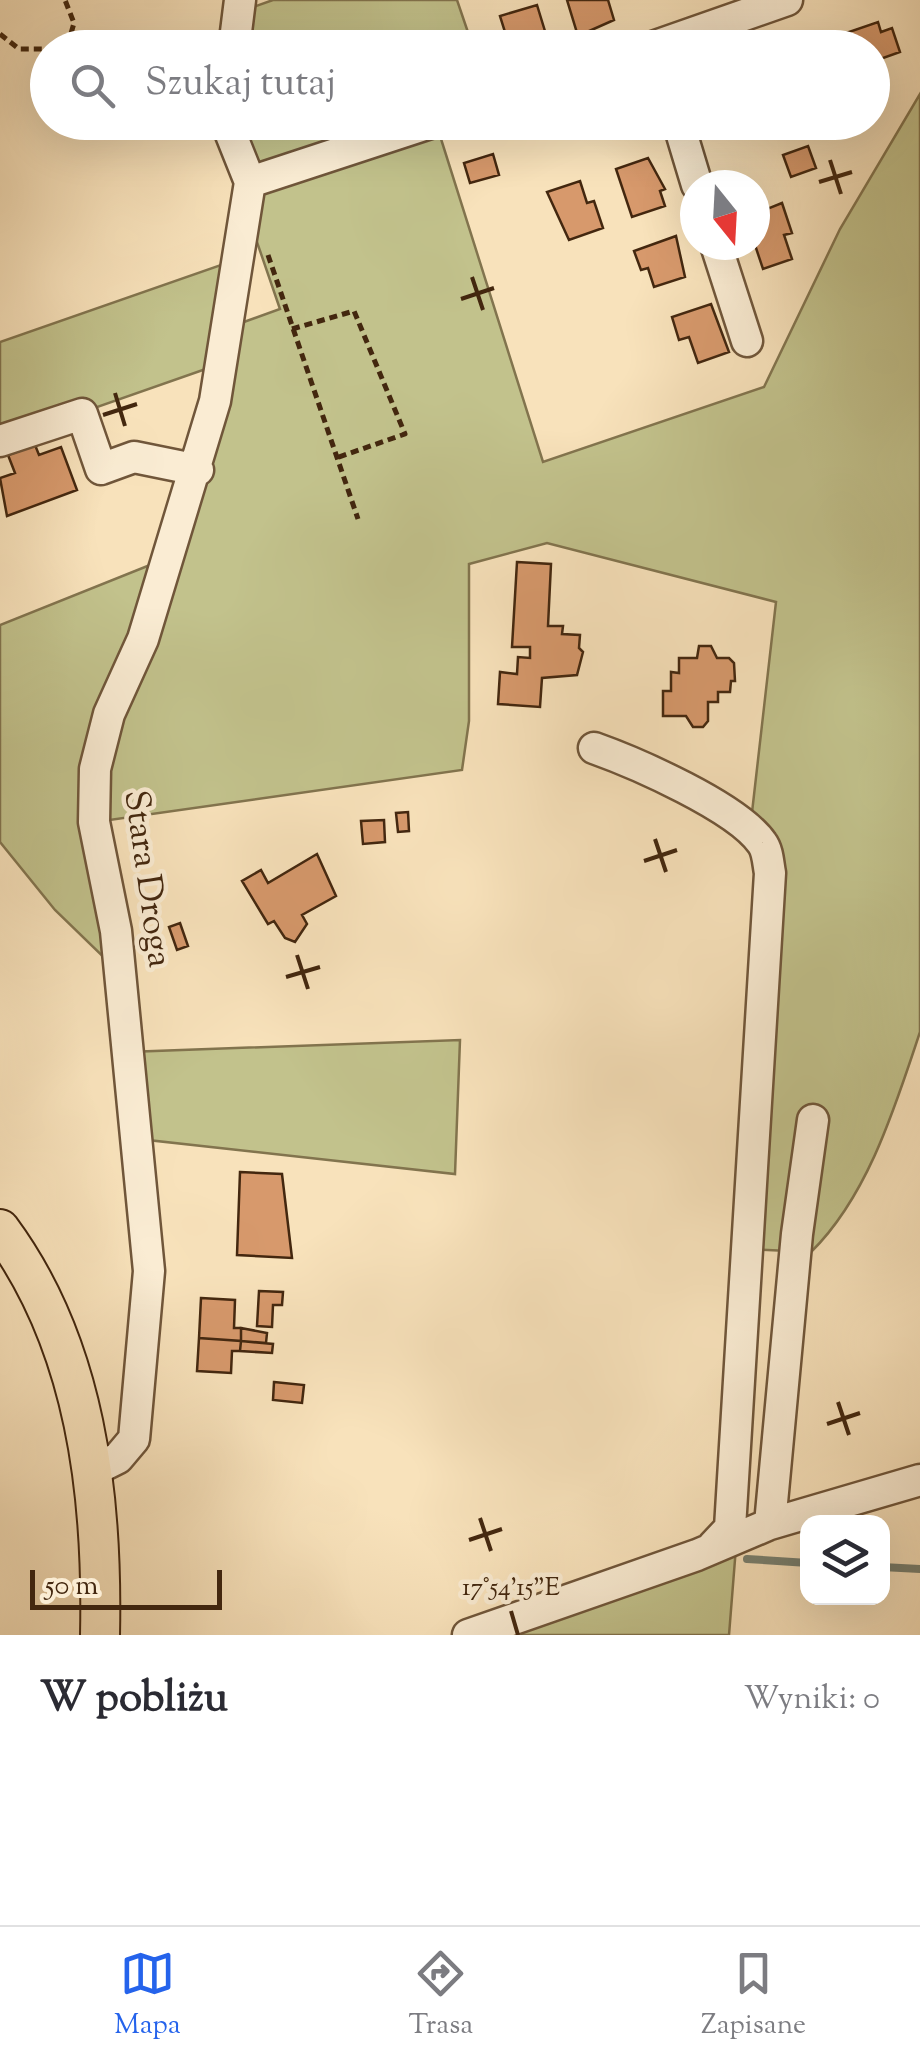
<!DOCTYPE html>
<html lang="pl">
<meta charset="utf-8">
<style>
:root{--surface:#fff;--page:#f7f7f7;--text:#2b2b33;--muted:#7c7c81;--line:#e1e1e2;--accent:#2563eb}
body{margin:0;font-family:"Sorts Mill Goudy",serif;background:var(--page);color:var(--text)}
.controls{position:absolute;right:30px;bottom:30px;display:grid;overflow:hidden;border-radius:20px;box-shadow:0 10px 40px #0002}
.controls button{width:90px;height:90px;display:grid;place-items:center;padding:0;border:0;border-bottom:2px solid var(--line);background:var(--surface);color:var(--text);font:50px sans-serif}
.compass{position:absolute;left:680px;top:170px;width:90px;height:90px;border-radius:50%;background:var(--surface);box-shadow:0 10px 40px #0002;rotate:162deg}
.scale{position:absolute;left:30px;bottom:25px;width:192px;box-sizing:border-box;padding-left:10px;border:5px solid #43270f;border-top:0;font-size:28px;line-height:35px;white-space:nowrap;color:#43270f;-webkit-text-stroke:8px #faecd3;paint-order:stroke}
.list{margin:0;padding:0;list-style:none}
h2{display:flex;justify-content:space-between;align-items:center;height:130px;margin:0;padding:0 40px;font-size:42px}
h2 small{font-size:32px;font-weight:400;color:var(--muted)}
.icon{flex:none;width:55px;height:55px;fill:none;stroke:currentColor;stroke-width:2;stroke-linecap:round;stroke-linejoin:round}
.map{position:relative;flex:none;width:920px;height:1635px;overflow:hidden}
.search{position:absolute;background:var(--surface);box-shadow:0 10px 40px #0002;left:30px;right:30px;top:30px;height:110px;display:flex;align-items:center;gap:25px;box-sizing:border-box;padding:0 35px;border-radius:55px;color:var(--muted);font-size:38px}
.sheet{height:290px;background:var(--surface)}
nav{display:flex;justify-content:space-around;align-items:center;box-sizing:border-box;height:140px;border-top:2px solid var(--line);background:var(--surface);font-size:28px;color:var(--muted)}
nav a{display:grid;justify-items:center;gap:5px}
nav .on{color:var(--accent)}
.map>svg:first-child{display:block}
</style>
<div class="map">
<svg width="920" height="1635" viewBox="0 0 920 1635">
<rect width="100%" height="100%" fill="#f8e2bb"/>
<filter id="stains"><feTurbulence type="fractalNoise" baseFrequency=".002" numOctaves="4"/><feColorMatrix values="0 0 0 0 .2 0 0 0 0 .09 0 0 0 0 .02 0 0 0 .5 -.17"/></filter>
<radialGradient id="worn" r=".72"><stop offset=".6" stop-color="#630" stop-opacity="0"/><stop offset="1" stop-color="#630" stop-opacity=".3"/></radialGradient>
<!-- green -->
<path fill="#c2c28c" stroke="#82744e" stroke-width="2.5" d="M273,0H457L473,47L234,48L239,12Z
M920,94V1032C895,1107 868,1196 811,1252L745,1249L770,873L750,830L776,602L547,543L469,564V721L462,770L95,822L122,975L55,910L0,842V625L170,557L220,364L0,441V342L238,259L227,328L280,309L246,210L226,123H436L543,462L764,387L840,229Z
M460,1040L455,1174L139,1139L128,1052Z
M736,1547L729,1635H468Z"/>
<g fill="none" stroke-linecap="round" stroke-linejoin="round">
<!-- stream -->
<path stroke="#798171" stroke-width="8" d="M747,1559L808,1563
M882,1567L920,1569"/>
</g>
<!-- building -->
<path fill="#d7996c" stroke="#43270f" stroke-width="2.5" d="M567,0H608L614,20L578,36Z
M537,5L548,41L510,48L500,16Z
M878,22L881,32L892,28L900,52L872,62V48H839L850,44L846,33Z
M147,38L187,44L186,48H146Z
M808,146L816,168L791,177L783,155Z
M493,154L499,175L470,183L464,163Z
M648,158L665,189L660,191L665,206L632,217L616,169Z
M580,181L587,203L594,201L603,228L569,240L547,192Z
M782,203L792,233L784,235L792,259L763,269L755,245V209L757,213Z
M676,236L685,277L654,287L648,268L641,270L634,251Z
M711,304L729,352L698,363L689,337L679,340L672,317Z
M35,445L39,455L61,447L77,490L7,516L0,478L15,473L8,455Z
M517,562L551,564L548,626H563L562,634L580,635L579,648L583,652L577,675L542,678L540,707L498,704L500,672L517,674L518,657L530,658V647H512Z
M699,646H711L717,658H729L734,663L735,681H731L730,692H718V702H708V721L703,727H693L686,716H663V691H671V672L679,673V658H697Z
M408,812L409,831L398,832L396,813Z
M384,820L385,842L363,844L361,821Z
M317,854L336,896L302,915L307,924L295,942L285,938L274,921L268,924L242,881L261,870L268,883Z
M180,923L188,946L177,950L169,927Z
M240,1172L282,1174L292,1258L237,1255Z
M259,1291L283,1292L282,1305H273L272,1327L257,1326Z
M201,1298L235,1300L234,1328H241V1341L199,1338Z
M241,1328L267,1333L266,1343L241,1341Z
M199,1338L241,1341L240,1351H232L231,1373L197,1371Z
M241,1341L273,1344L272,1353L240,1351Z
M274,1382L304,1385L302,1403L273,1400Z"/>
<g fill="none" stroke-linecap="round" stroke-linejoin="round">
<defs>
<path id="minor" d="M234,48L240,0
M650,48L787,0
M678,122L697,185
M250,182L433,122
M716,245L747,341
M0,441L82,414L101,469L134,457L198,470
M594,748C636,763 737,807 762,843C768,851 768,863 770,873L730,1528L713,1546
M94,1470L118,1458L134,1439L149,1271L116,931L94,822L95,769L109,714L143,639L215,401L250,182L226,122
M770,1524L797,1234L813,1120
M468,1635L697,1555L770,1524L920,1480"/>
<path id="major" d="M0,1229C86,1345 103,1495 100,1635"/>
</defs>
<!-- minor casing -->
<use href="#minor" stroke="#70563a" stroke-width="35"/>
<!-- major casing -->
<use href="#major" stroke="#43270f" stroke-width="42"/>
<!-- path -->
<path stroke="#43270f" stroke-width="5" stroke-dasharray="8 5" stroke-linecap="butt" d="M0,34L19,49H48
M54,48L68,44L74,23L65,0
M268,255L358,519
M292,329L354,311L405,434L336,458"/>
<!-- minor -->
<use href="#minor" stroke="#faecd3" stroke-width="30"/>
<!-- major -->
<use href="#major" stroke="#f8e2bb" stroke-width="38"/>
</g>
<!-- ticks -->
<path fill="none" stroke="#43270f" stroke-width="4" d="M830,160L841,194M819,182L852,172M472,277L483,310M461,299L494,288M115,393L125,426M103,415L137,404M655,839L666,872M644,861L677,850M297,955L308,989M286,977L320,967M838,1402L849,1435M827,1424L860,1413M480,1518L491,1551M469,1540L502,1529M511,1611L518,1635"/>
<g text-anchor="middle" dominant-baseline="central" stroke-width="9" stroke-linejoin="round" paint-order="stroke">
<!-- street labels -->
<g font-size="35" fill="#43270f" stroke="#faecd3">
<text transform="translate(146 879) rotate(82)">Stara Droga</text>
</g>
</g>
<g font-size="25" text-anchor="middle" fill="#43270f" stroke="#faecd3" stroke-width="9" stroke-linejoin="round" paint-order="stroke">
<text x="511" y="1595">17°54'15"E</text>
</g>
<rect width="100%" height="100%" filter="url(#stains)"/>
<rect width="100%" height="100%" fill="url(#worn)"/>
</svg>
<div class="controls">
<button><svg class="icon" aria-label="layers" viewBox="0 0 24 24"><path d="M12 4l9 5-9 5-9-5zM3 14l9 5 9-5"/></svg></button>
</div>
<svg class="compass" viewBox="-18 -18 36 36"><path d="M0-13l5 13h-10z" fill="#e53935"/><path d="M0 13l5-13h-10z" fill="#7c7c81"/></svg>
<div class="scale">50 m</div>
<div class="search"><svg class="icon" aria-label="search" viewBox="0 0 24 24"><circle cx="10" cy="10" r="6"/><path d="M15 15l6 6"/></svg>Szukaj tutaj</div>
</div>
<section class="sheet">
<h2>W pobliżu<small>Wyniki: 0</small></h2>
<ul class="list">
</ul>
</section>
<nav>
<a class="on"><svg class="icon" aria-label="map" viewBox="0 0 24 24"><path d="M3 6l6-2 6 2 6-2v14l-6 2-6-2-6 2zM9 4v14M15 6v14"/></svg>Mapa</a>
<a><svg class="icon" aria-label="directions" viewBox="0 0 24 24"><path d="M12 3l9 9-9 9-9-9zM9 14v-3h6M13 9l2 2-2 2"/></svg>Trasa</a>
<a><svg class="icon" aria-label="saved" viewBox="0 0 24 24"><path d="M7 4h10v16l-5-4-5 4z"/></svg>Zapisane</a>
</nav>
